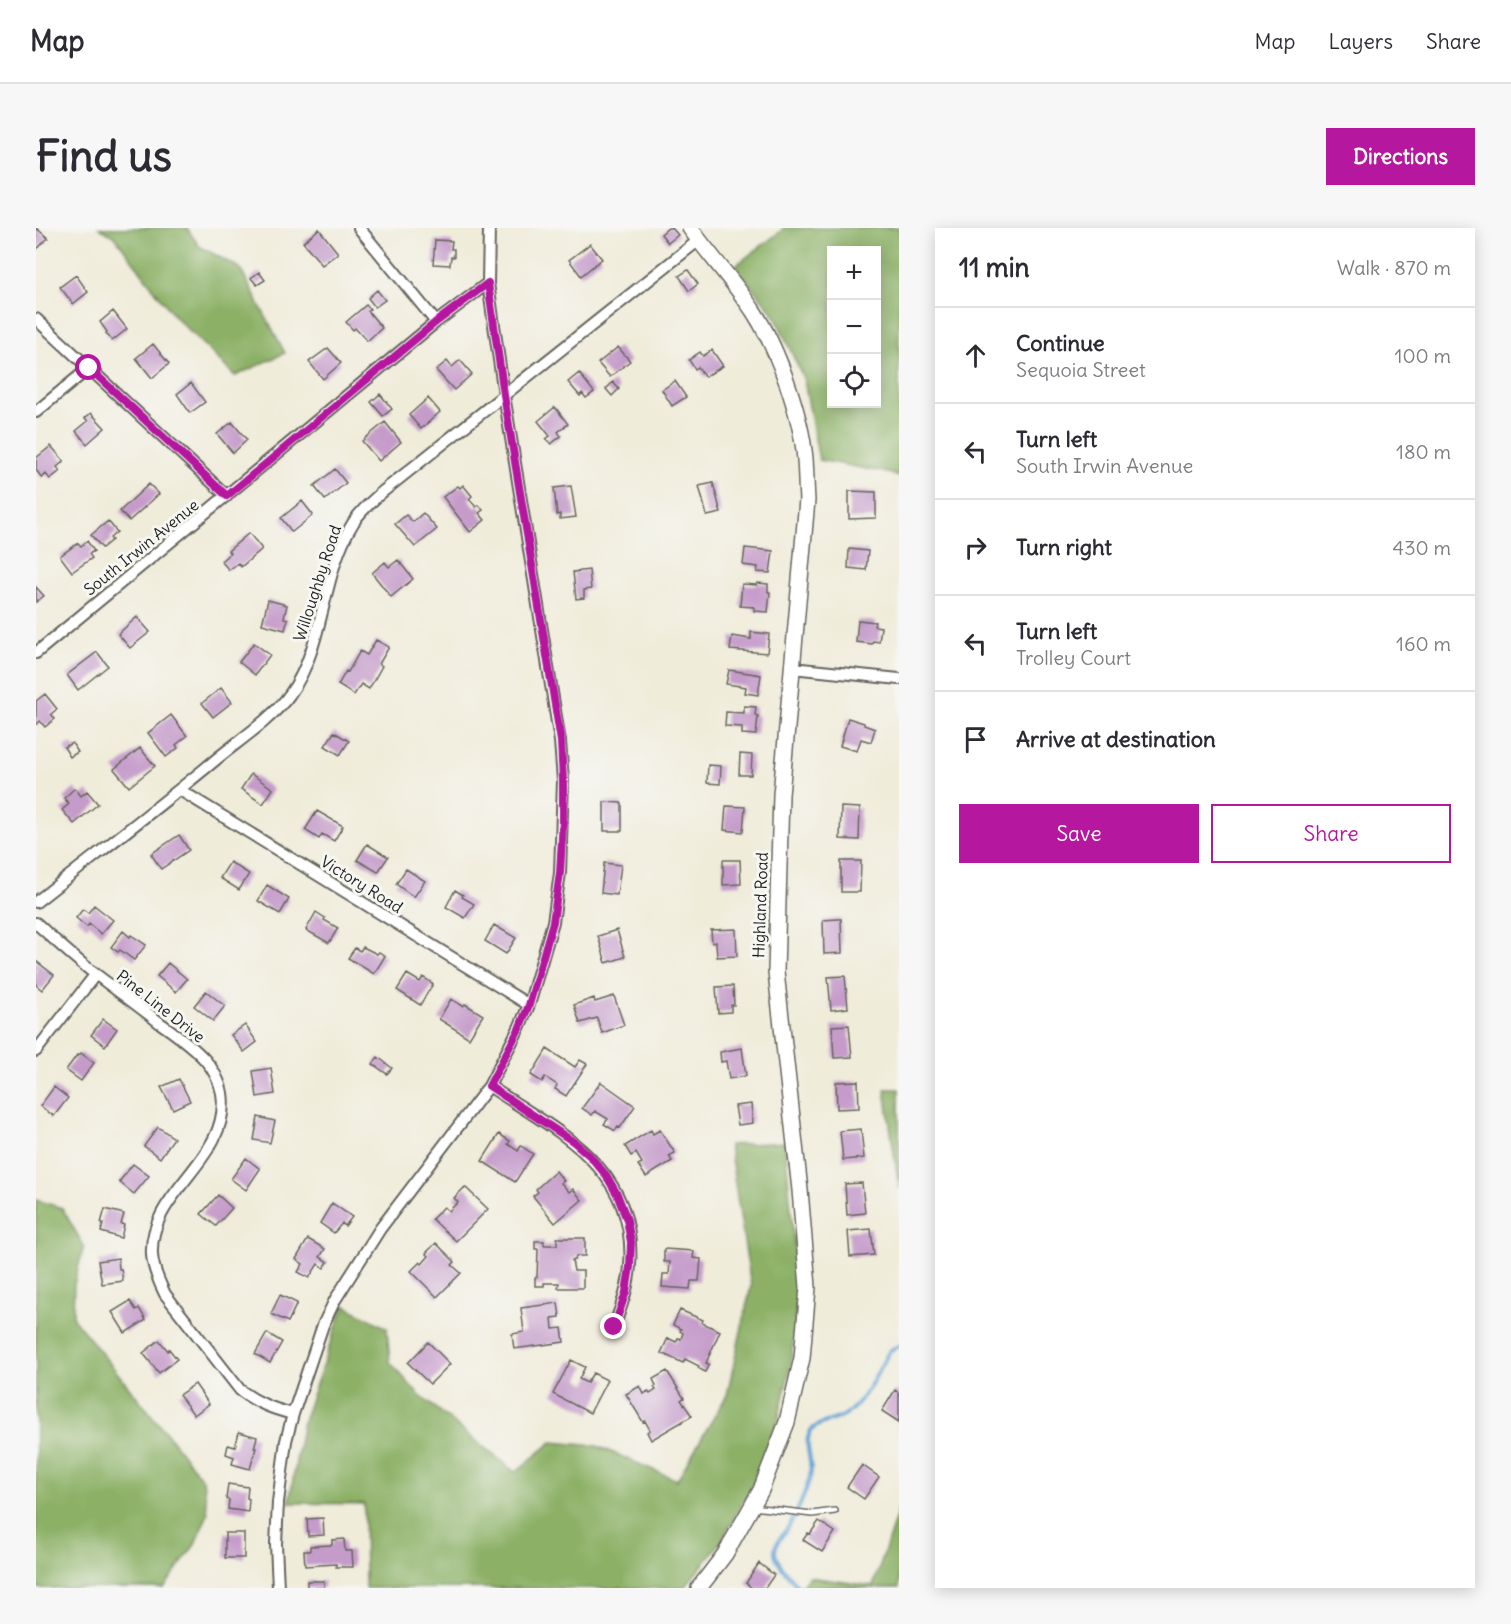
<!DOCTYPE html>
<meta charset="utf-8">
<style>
:root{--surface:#fff;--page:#f7f7f7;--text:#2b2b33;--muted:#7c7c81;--line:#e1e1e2;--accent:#b5179e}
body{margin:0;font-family:Delius,sans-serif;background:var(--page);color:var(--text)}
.controls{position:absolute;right:18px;top:18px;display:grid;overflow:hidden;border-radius:0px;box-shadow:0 3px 15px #0003}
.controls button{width:54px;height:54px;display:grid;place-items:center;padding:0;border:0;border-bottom:2px solid var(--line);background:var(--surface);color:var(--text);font:30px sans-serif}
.stop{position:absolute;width:18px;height:18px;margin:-14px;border:4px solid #b5179e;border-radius:50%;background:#fff}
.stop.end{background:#b5179e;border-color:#fff;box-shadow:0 2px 6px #0008}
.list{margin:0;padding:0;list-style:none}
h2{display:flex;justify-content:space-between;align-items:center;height:78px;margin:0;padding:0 24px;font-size:26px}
h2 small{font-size:20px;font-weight:400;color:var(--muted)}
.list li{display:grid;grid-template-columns:39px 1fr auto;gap:18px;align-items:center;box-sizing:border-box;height:96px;padding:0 24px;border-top:2px solid var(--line)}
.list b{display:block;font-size:22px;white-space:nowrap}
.list p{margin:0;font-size:20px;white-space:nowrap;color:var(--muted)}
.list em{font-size:20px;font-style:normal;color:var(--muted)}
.actions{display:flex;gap:12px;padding:18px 24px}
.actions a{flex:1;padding:14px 0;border:2px solid var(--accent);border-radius:0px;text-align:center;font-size:21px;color:var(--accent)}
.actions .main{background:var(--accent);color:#fff}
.icon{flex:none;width:33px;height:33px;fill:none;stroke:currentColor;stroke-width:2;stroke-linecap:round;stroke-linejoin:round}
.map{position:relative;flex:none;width:863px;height:1360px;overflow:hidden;border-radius:0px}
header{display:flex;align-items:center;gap:36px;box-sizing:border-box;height:84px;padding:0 30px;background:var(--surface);border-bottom:2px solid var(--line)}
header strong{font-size:28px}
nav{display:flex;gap:33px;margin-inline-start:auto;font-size:21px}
.intro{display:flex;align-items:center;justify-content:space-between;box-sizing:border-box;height:144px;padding:0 36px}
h1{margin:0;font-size:42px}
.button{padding:15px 27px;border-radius:0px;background:var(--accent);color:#fff;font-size:21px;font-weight:700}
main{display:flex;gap:36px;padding:0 36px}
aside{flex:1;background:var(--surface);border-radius:0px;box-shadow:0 3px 15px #0003}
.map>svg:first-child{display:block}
</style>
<header>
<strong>Map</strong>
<nav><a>Map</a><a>Layers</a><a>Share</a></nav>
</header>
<div class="intro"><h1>Find us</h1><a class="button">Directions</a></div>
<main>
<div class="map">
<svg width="863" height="1360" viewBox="0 0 863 1360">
<rect width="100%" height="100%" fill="#f6f6f2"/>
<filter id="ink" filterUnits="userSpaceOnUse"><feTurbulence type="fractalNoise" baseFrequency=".0167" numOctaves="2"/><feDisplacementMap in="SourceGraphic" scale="12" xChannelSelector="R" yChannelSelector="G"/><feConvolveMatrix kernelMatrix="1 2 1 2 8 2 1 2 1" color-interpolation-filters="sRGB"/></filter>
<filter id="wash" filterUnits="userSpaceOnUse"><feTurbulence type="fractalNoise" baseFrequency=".008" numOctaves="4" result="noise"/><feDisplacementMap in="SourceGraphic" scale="24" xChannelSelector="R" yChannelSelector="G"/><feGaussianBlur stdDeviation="1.35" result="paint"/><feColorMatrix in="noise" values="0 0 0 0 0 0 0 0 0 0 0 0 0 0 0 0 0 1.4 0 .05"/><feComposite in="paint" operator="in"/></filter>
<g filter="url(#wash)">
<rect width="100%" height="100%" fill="#f0ecda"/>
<!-- forest -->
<path fill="#8cb166" stroke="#546641" stroke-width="1.5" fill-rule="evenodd" d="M63,0H151L163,18L204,40L249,125L199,148L139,89L79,9Z
M747,0H863V249L852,245L783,232L768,152L738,86L699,38L745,3ZM796,22H840V176H796Z
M849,861H863V961Z
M749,914L762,1060L755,1136L742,1193L715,1260L682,1318L648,1360H329L328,1276L253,1275L267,1193L308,1077L351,1100L354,1134L383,1167L479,1244L516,1214L561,1218L641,1252L691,1167L715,1058L693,917Z
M0,972L26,980L48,1018L38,1056L37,1090L131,1206L167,1252L172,1286L158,1318L128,1360H0Z
M863,1280V1360H764L773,1349L837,1358Z"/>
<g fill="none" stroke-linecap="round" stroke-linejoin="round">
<!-- stream -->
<path stroke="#61a3d5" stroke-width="4" d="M763,1360C756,1351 738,1334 739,1322C740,1312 750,1304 755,1295C763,1281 769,1265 774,1249C778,1234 767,1218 774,1204C780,1194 801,1193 810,1186C829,1173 843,1141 854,1122L863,1118"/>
</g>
<g id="blocks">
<!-- building -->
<path fill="#c59bca" d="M0,0L12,10L0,22Z
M632,0H636L642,7L632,15L625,6Z
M283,1L302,25L286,37L267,14Z
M399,12L416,13L415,21H418V29H415L414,37L397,36Z
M554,16L566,31L545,48L533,32Z
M652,42L662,56L653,63L643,48Z
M223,44L229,52L221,57L215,50Z
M40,47L52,64L37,76L24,59Z
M341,62L349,72L339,79L332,70Z
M330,77L334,81L332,83L346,100L331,113L319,100L317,102L310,94Z
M77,83L91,101L76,113L70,105L71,104L64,94Z
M117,116L133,136L116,150L100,130Z
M582,119L594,133L574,149L562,135Z
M292,120L305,135L287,151L273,134Z
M676,122L687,138L669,149L662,139L659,141L653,132L664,124L667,128Z
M424,132L436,146L418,162L400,142L411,133L416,139Z
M543,145L558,164L550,170L546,165L544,168L532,154Z
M639,153L650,169L636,178L626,162Z
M577,154L583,161L576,168L570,161Z
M155,155L169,174L154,185L141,166Z
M344,166L356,181L347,188L335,174Z
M392,170L404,184L385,201L373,187Z
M519,179L532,196L522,204L525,208L515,216L510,211L514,208L502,193Z
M55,185L69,200L51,216L40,203L52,193L49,190Z
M196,194L211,212L197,225L181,206Z
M349,194L365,214L343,233L326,213Z
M15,218L28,233L21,239L24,243L14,251L10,246L6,250L0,242V230Z
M299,241L310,255L289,272L278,258Z
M677,255L685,285L671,288L663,258Z
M113,256L123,266L93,293L84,283Z
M427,257L436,268L433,271L440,279L443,277L447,282L443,285L449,292L434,304L407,269L422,258L424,260Z
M535,258L540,289L524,291V286L521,287L518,260Z
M813,263L840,264V290L813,291Z
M266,273L277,287L256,304L245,290Z
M387,285L401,301L379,319L359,296L370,287L377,294Z
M72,293L81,304L74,310L76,312L66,320L55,307Z
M213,305L226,321L205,339L202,335L193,342L185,333L194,325L192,323Z
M51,313L58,323L53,326L56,330L36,344L24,328L42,315L45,318Z
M709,320L737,323L734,345L721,344L722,339L707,337Z
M813,321L832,323L830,342L812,340Z
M362,332L377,351L355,369L336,345L349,334L353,339Z
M553,342L555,361L548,362V370L540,371L537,344Z
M721,355L732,356V364H734L732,384L718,383V379L704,378L706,356L721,357Z
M0,359L8,368L0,374Z
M232,372L251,377L248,390L252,391L249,402L226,396Z
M101,389L114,404L94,420L82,406Z
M822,392L839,394L838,398L845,399L843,414L837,413L836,416L820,414Z
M715,404L733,406L731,425L694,422L696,408L715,411Z
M340,412L353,419L343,436L346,438L333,461L325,456L318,467L302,457L310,443L312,444L324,423L331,427Z
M218,415L234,427L219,447L203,434Z
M61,424L72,438L42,462L31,447Z
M693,442L725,447L722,467L709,465L710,459L690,456Z
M185,460L196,474L177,489L166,475Z
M9,466L21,481L15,486L19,491L9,499L4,493L1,496L0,494V473Z
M708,478L720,479L719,487L722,488L720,507L706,506V499L689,498L690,484L708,485Z
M135,487L151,508L140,517L142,520L130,529L112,505Z
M812,490L828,495V497L839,501L835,514L825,511L821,523L804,518Z
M298,504L313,513L304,527L289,518Z
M36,515L42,524L34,529L28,519Z
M104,520L119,538L93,559L78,541Z
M704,526L716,527L715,547H703Z
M672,537L685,538L684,556L671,555Z
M215,546L237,561L227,576L205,561Z
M39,560L45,568L51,563L62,576L38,596L26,582L33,576L28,570Z
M568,574L586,575V603H568Z
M690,578L709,579L707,604L688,602Z
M805,579L824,580L823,612L804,611Z
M281,583L307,598L298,613L286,606L283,611L269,602Z
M143,607L153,622L125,641L115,626Z
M331,616L352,629L342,644L321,632Z
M687,632H704L705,656L687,657Z
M805,633H825L824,664H805Z
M194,634L213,646L203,662L184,650Z
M568,635L585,637L581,667L565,665Z
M370,641L389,653L378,669L360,656Z
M231,657L253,671L244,686L222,673Z
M419,662L427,667L426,669L438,676L429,690L410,679Z
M58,677L77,692L65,706L53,696L51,699L40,690L47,681L52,685Z
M280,684L289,690L288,692L302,700L293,715L270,702Z
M802,691H805L806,725L788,726L787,692Z
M458,697L480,710L470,726L449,713Z
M700,701L701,728L681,729L680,714L676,715L675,702Z
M581,702L589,729L570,735L562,708Z
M87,703L94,709L95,707L110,717L98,732L84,722L82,724L75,719Z
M327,719L341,726L343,724L349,728L338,746L312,730L319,720L324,723Z
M0,733L18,747L6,762L0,757Z
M132,735L151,751L140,764L121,748Z
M371,746L384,754L387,749L397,756L384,777L361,762Z
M809,748L812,780L795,782L792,749Z
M697,758L698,777H695V784L682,785L680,759Z
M170,763L189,778L177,793L158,778Z
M578,768L588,797L566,805L561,790L544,795L538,777L558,770L559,774Z
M415,771L427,778L429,776L447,787L433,810L403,791Z
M67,791L81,801L69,818L55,807Z
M209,797L221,814L208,824L195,807Z
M813,797L816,829L798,830L796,798Z
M706,820L710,848L693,851L690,833L685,834L684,824Z
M511,821L539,839L544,832L551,836L530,868L519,861L521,857L509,849L506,854L495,847Z
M45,825L58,835L45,853L30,842L41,827L42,828Z
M342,829L356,840L351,846L337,836Z
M235,840L239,866L221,869L217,843Z
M143,851L154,873L137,881L125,859Z
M822,853L823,880L801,881L800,854Z
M565,854L599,878L584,900L582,899L579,903L568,896L572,891L559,883L556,887L546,880Z
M18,859L32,870L18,888L4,878Z
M715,876L717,895L702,897L699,878Z
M222,889L239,893L234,915L218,912Z
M122,899L138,910L124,930L108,918Z
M825,901L828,930L807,932L804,903Z
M615,902L617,906L624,902L639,925L633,928L636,933L610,949L602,937L606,935L600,925L595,928L589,918Z
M463,906L474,913L472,916L482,923L485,918L497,926L479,954L446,933Z
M210,930L224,941L210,962L195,951Z
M97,936L113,948L98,966L83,954Z
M520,943L528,953L525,955L533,964L537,961L546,972L519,995L497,968L502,964L500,961Z
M826,955L829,985L811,987L809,956Z
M429,959L452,981L420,1013L396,991L408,979L413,983L422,974L418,970Z
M182,967L196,980L180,998L165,986Z
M296,975L316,989L309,998L306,995L298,1005L284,995Z
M69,981L88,986L85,996L88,997L85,1010L65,1004L67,996L65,995Z
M835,1001L838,1027L814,1029L812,1003Z
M521,1010H549V1028H540L539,1032H536L538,1043H547V1060H522L523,1055H508V1058H499V1050L501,1049L502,1021H499V1013H508V1017H521Z
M272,1011L289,1021L284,1029L292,1034L288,1040L282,1036L273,1050L262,1044L267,1036L260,1031Z
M400,1015L419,1034L416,1037L425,1045L401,1069L375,1043L384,1034L386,1036L393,1028L390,1025Z
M628,1021L658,1023L657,1030L665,1031L663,1053H655L654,1061L626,1059L627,1046H633L634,1034H628Z
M82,1030L83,1041H85L87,1053L66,1056L62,1033Z
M244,1067L261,1075L252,1094L235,1086Z
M94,1073L100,1082L103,1080L110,1092L89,1105L76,1084Z
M522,1075L524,1089L516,1090L517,1101L526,1100L528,1114L478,1121L476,1106L488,1104L485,1080Z
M644,1082L667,1092L666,1095L684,1103L670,1135L673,1136L669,1144L662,1140L663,1138L649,1131L647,1135L625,1125L632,1110L640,1114L642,1110L645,1111L647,1105L644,1103L645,1101L637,1097Z
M231,1105L246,1114L234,1135L219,1126Z
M123,1112L132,1123L133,1121L141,1131L123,1145L107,1125Z
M392,1114L414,1136L394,1156L372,1135Z
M535,1132L549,1139L543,1151L551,1155L557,1145L571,1152L554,1185L517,1166Z
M631,1143L648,1170L645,1172L656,1188L615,1212L611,1204L614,1202L609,1193L607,1194L590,1166L604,1158L608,1166L612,1163L614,1166L620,1162L618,1159L620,1158L617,1151Z
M159,1156L173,1176L158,1187L143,1167Z
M859,1162L863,1165V1194L846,1183Z
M203,1204L221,1209L218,1220H220L214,1241L196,1236L198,1229L190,1226L192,1217L199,1219Z
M826,1237L843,1249L828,1271L811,1259Z
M192,1256L212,1259L211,1270L213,1271L212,1284L192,1281L193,1272L190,1271Z
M287,1290L288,1307L272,1308L271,1291Z
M783,1293L799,1304L786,1324L767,1312L772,1305L774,1306Z
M189,1305H208V1330H189Z
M308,1311L309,1323H316L317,1339H300V1336L269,1338L268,1323H274V1318L296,1317V1312Z
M723,1335L738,1347L729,1360H716L710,1355Z
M271,1353H288V1360H271Z"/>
</g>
</g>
<g filter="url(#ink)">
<use href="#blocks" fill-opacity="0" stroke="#66655e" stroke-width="1.5"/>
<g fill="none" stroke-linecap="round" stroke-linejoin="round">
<defs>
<path id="lane" d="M717,1279L776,1286L799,1283"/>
<path id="street" d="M323,0L400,94
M0,91L191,268
M0,184L53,140
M0,425L400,94L452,55
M756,440L863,451
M144,562L493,777
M0,674C61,626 123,579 183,529C204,512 239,488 254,466C289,418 285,346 317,295C324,283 335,274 345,265L663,12
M0,695C20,713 40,732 62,748C83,764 104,779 124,795C140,806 157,818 170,833C177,841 184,854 186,865C196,931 112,963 116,1027C117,1041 123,1054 129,1066L204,1162C221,1175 237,1181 257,1186
M0,823L59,747
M453,858C522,904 601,939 594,1037C593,1058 585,1079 578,1099
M242,1360L240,1316L242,1274L250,1213L257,1186L287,1097L299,1072L344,1001L453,858L483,800L493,777L517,694L524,645L527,553L524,513L468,167L452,55L453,0"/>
<path id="secondary" d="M654,0C675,29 699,55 718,84C742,121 765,187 769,231C770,245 770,258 771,272L745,567L740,744L764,962L772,1059L766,1130L751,1194L725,1262L689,1326L663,1360"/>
</defs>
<!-- lane casing -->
<use href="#lane" stroke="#66655e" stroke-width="8"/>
<!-- street casing -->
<use href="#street" stroke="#66655e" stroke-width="14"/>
<!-- secondary casing -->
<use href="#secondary" stroke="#66655e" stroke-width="18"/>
<!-- lane -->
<use href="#lane" stroke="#fff" stroke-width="5"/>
<!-- street -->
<use href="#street" stroke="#fff" stroke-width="10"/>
<!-- secondary -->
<use href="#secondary" stroke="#fff" stroke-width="15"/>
</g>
</g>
<g fill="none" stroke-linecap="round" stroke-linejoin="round" filter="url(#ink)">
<!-- route -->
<path stroke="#b5179e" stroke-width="8" d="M53,140L191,268L400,94L452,55L468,167L525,513L527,553V592L524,645L517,694L493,777L483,801L453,858L538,914L554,928L570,947L581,966L591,992L595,1014L594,1039L590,1064L578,1099"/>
</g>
<g text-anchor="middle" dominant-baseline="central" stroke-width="6" stroke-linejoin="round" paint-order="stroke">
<!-- street labels -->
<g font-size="16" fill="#1c1c1c" stroke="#f6f6f2">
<text transform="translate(105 319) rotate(-39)">South Irwin Avenue</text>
<text transform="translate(281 355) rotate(-72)">Willoughby Road</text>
<text transform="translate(326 656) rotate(32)">Victory Road</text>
<text transform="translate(724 677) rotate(-88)">Highland Road</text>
<text transform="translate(125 778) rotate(38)">Pine Line Drive</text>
</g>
</g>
</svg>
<div class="controls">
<button>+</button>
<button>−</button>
<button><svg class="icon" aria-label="locate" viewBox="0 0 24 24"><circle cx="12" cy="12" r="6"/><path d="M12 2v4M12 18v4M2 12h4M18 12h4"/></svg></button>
</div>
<div class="stop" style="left:53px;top:140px"></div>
<div class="stop end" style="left:578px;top:1099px"></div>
</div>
<aside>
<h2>11 min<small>Walk · 870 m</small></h2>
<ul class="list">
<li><svg class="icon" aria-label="ahead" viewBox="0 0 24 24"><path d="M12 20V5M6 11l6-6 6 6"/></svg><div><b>Continue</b><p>Sequoia Street</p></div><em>100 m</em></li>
<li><svg class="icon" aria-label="left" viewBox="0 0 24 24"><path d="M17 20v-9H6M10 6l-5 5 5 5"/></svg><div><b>Turn left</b><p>South Irwin Avenue</p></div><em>180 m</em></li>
<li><svg class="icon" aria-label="right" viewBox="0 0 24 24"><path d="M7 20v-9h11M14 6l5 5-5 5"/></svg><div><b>Turn right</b></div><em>430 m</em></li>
<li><svg class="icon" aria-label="left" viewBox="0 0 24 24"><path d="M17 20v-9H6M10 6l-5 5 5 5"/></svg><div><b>Turn left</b><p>Trolley Court</p></div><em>160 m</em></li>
<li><svg class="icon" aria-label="arrive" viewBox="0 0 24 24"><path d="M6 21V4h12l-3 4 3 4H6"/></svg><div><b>Arrive at destination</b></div></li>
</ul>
<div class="actions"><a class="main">Save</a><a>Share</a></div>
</aside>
</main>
